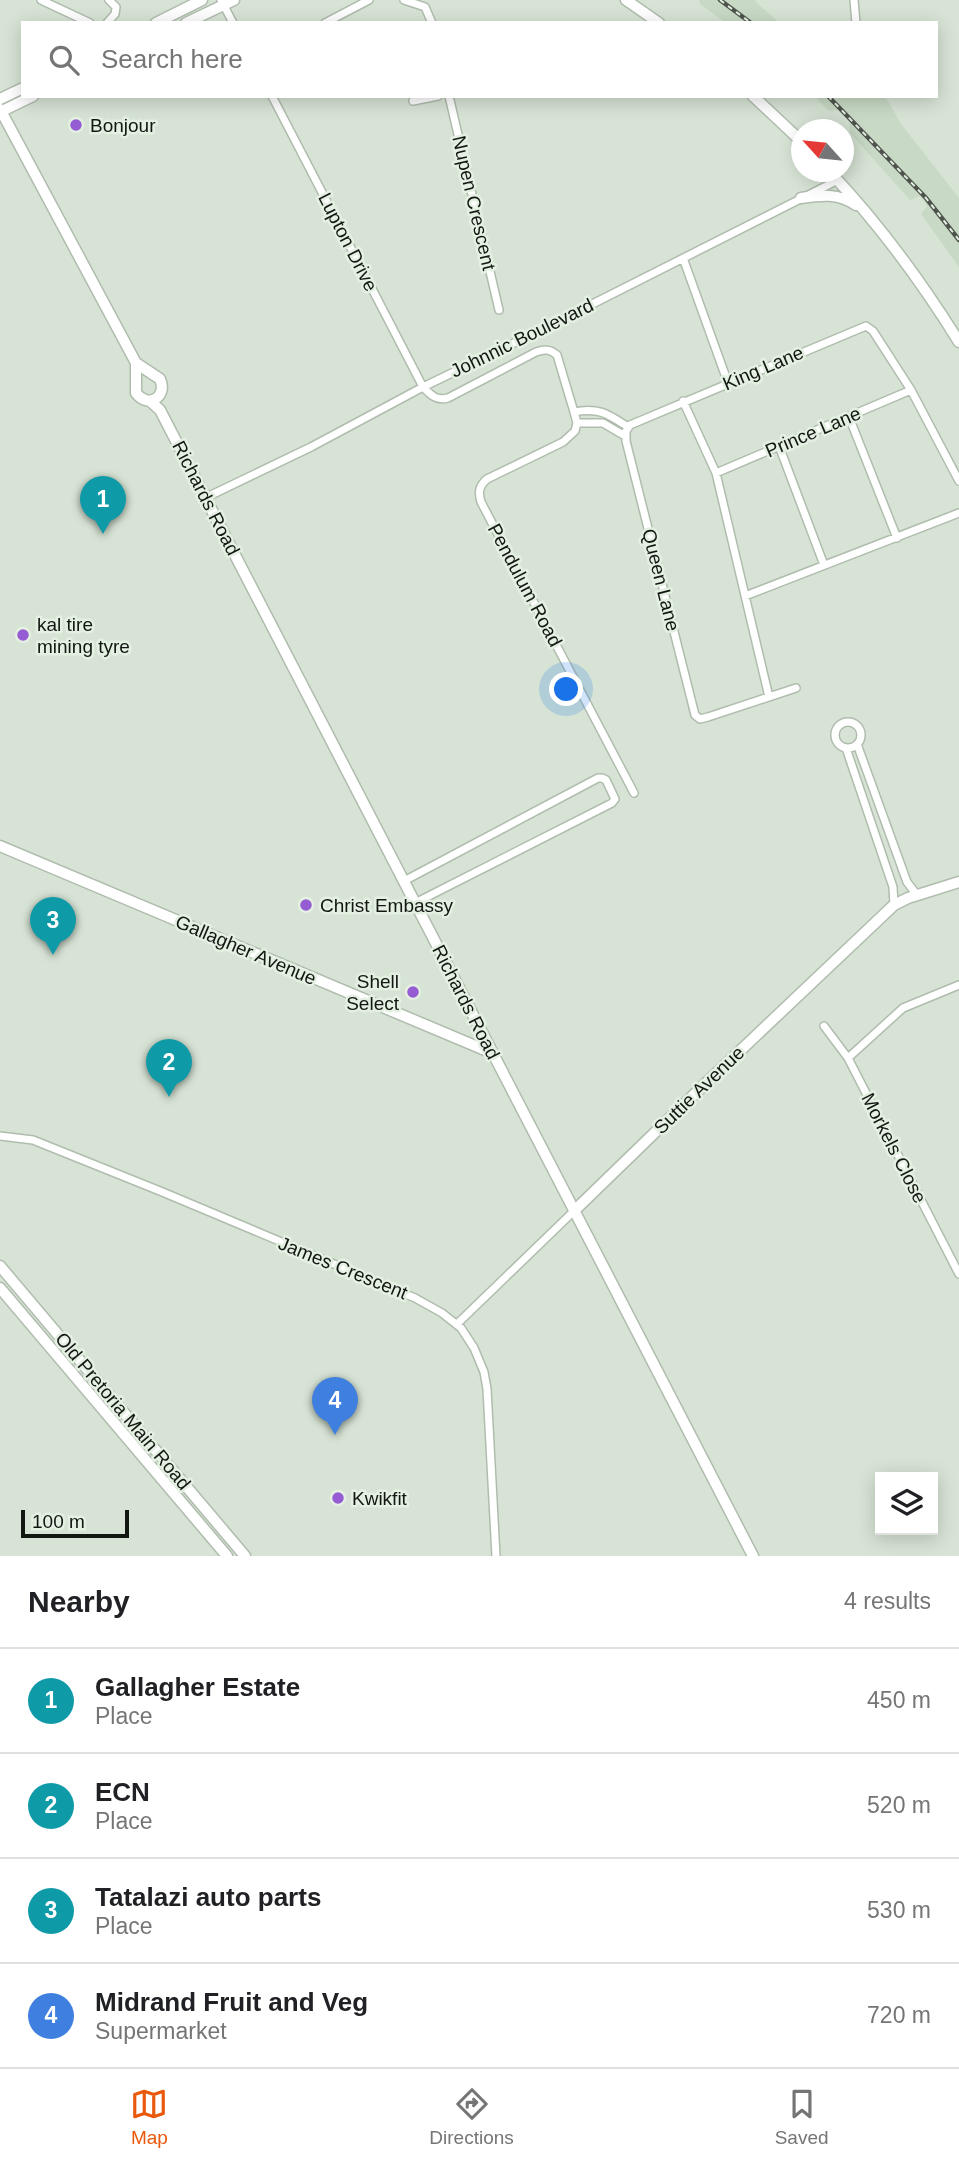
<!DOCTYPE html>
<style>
:root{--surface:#fff;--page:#f2f2f2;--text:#202124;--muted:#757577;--line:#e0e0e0;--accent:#ea580c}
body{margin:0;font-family:Helvetica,sans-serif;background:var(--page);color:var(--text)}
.controls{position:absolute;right:21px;bottom:21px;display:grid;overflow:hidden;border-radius:0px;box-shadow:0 4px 18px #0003}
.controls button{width:63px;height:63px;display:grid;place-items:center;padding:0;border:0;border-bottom:2px solid var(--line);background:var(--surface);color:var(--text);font:35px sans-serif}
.compass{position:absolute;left:791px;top:119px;width:63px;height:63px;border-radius:50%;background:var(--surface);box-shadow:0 4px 18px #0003;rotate:297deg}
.scale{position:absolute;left:21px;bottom:18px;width:108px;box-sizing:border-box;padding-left:7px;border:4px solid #131712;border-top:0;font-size:19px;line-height:24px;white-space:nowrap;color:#131712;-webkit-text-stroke:5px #e4f1e2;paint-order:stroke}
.you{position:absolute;left:567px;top:690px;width:24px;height:24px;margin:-18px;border:5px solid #fff;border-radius:50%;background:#1a73e8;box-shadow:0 0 0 10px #1a73e833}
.badge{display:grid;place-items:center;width:46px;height:46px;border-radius:50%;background:var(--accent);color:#fff;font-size:23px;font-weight:700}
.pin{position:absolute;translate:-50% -58px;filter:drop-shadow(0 2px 4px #0008)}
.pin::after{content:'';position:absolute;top:37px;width:24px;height:21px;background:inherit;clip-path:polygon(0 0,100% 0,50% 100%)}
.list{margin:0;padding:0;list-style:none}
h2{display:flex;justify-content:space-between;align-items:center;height:91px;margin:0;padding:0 28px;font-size:30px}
h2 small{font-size:23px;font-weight:400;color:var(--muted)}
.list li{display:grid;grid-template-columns:46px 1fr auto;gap:21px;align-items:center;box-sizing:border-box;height:105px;padding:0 28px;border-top:2px solid var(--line)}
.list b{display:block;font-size:26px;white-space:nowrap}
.list p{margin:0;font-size:23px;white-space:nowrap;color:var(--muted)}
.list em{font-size:23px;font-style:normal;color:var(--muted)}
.icon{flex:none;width:38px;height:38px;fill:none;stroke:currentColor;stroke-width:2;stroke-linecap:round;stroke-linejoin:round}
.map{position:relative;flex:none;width:959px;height:1556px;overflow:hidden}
.search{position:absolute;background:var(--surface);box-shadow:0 4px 18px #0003;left:21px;right:21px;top:21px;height:77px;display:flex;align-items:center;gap:18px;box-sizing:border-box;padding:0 24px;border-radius:0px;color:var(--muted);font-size:26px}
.sheet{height:511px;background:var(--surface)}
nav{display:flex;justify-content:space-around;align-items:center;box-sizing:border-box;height:98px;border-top:2px solid var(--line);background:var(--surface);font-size:19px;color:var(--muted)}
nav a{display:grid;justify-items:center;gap:4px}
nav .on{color:var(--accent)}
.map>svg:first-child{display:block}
</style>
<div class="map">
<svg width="959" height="1556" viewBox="0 0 959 1556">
<rect width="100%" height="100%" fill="#d7e4d5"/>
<!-- built -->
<path fill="#c8dac5" d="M699,0H754L779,23H726L700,4Z
M814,96H885L901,124L959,198V267L921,214L927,206L920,196L910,200L850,133L849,118L840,110L829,111Z"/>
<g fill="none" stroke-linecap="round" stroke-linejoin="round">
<defs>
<path id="street" d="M41,0L90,23
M221,0L233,23
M404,0L425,7L432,23
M854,0L856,23
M107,23L115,14L116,7L109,0
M325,23L369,0
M272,96L423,387C431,395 436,401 448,398L536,352C545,349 550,349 557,355L574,412L577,423L575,431L563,442L487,479C479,486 478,492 481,502L634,793
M449,96L499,310
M413,101L438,96
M683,258L728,383
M683,401L716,473L769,697
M574,412C599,407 608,414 628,427
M849,417L897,538
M577,423H603L625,436
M779,446L824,565
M716,473L911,390
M207,497L311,447L423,387L539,331L838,180
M745,596L959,513
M796,688L708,717L700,719L695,715L626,441V431L630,425L866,326L873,331L911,390L959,481
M835 735a13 13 0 1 1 26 0a13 13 0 1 1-26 0Z
M857,744L907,882L917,895
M846,748L893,887L894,905
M404,881L598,778H602L606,780L615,799L612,803L415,903
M824,1026L848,1058L959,1274
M848,1058L903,1008L959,985
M0,1136L33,1140L160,1191L415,1298L442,1313L461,1328L474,1348L484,1372L487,1389L496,1556
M457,1324L574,1211"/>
<path id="secondary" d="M626,0L659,23
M156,23L202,0
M186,23L234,0
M753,96L802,142
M0,99L23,88
M0,109L136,363L160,379C168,397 148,409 136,393V363
M0,112L33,96
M830,172C879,224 921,281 959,342
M801,198C822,195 838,193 856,205
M150,401L160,410L753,1556
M0,846L492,1053
M574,1211L706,1083L894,905L908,898L959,882
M0,1266L245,1556
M0,1288L227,1556"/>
</defs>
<!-- street casing -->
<use href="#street" stroke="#b0bdae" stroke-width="10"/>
<!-- secondary casing -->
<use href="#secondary" stroke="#b0bdae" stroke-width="13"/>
<!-- street -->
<use href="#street" stroke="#fff" stroke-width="7"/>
<!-- secondary -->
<use href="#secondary" stroke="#fff" stroke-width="10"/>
<defs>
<path id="rail" d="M720,0L751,23
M828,96L926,198L959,240"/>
</defs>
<!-- rail casing -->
<use href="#rail" stroke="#4e544c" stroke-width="4.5"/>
<!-- rail -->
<use href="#rail" stroke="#e4f1e2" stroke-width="2" stroke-dasharray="5" stroke-linecap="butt"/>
</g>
<!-- markers -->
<g fill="#955cd4" stroke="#e4f1e2" stroke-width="2.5">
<circle cx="76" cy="125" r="7"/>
<circle cx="23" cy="635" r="7"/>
<circle cx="306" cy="905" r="7"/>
<circle cx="413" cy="992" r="7"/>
<circle cx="338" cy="1498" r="7"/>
</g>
<g text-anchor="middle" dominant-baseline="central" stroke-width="5" stroke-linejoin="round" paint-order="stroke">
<!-- poi labels -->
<g font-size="19" fill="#131712" stroke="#e4f1e2" text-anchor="start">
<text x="90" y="125">Bonjour</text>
<text x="37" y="624">kal tire<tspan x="37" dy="22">mining tyre</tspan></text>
<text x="320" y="905">Christ Embassy</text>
<text x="399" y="981" text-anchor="end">Shell<tspan x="399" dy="22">Select</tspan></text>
<text x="352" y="1498">Kwikfit</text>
</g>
<!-- street labels -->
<g font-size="19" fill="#131712" stroke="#e4f1e2">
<text transform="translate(474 203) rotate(77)">Nupen Crescent</text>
<text transform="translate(348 242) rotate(63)">Lupton Drive</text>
<text transform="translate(522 338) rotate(-26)">Johnnic Boulevard</text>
<text transform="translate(763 368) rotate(-23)">King Lane</text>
<text transform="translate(813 432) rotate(-23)">Prince Lane</text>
<text transform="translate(206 498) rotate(63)">Richards Road</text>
<text transform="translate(661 580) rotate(76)">Queen Lane</text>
<text transform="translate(525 585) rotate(62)">Pendulum Road</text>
<text transform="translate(246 950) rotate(23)">Gallagher Avenue</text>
<text transform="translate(466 1002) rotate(63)">Richards Road</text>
<text transform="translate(699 1090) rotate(-44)">Suttie Avenue</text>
<text transform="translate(894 1148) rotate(63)">Morkels Close</text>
<text transform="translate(343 1268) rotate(22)">James Crescent</text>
<text transform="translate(123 1411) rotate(50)">Old Pretoria Main Road</text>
</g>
</g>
</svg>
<div class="controls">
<button><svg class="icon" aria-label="layers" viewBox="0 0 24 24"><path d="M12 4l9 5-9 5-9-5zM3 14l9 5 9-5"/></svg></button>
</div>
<svg class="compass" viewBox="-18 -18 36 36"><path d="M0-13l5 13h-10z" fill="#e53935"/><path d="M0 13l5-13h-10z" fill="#757577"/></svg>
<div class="scale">100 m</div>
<div class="you"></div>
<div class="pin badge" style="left:103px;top:534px;background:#0f9aa8">1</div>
<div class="pin badge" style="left:169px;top:1097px;background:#0f9aa8">2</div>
<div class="pin badge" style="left:53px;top:955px;background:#0f9aa8">3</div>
<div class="pin badge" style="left:335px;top:1435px;background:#3f7fe0">4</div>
<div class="search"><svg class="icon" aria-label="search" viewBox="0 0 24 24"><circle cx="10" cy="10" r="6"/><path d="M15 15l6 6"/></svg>Search here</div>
</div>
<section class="sheet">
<h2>Nearby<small>4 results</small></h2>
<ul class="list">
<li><span class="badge" style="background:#0f9aa8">1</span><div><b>Gallagher Estate</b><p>Place</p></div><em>450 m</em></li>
<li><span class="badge" style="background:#0f9aa8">2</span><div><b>ECN</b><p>Place</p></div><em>520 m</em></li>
<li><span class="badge" style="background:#0f9aa8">3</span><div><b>Tatalazi auto parts</b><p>Place</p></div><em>530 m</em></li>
<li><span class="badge" style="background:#3f7fe0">4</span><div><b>Midrand Fruit and Veg</b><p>Supermarket</p></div><em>720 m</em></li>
</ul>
</section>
<nav>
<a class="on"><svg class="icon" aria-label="map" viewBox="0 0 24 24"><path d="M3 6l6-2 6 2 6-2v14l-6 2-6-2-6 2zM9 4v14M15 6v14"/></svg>Map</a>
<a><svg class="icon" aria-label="directions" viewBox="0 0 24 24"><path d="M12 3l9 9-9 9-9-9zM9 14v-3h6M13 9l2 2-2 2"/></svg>Directions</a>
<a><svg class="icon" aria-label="saved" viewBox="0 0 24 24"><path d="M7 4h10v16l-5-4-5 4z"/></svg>Saved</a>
</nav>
